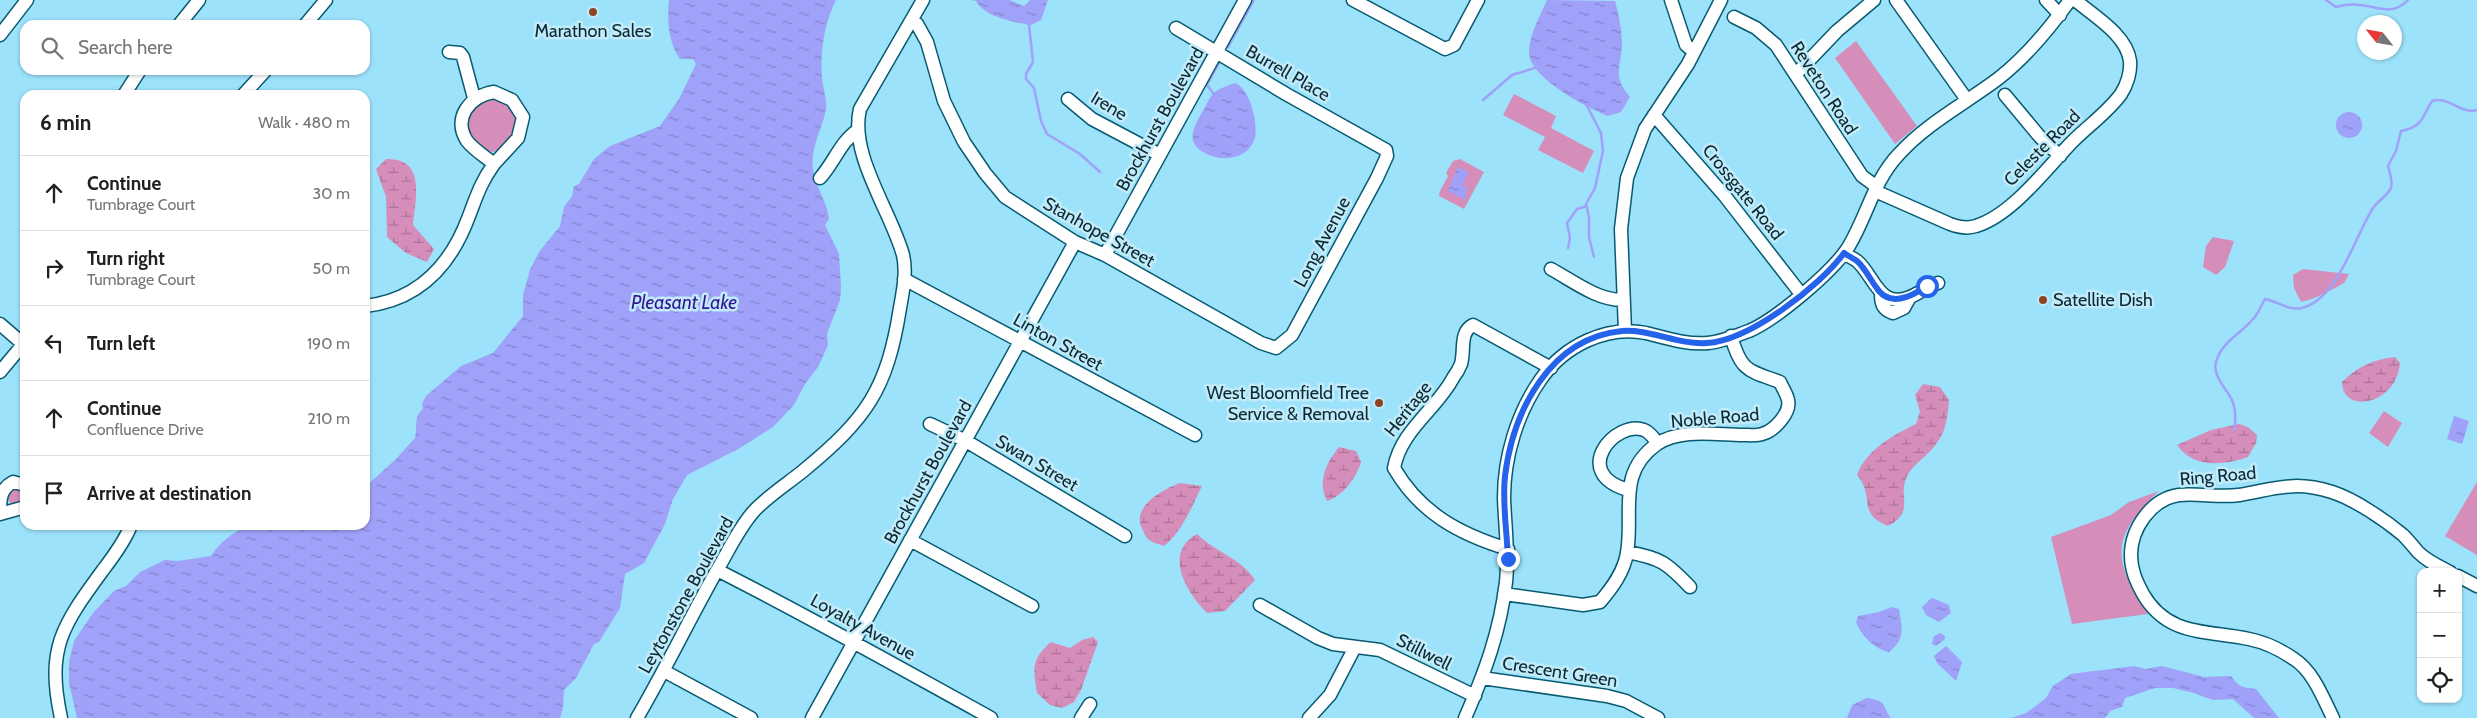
<!DOCTYPE html>
<meta charset="utf-8">
<style>
:root{--surface:#fff;--page:#f6f6f6;--text:#202124;--muted:#757577;--line:#e0e0e0}
body{margin:0;font-family:Cabin,sans-serif;background:var(--page);color:var(--text)}
.controls{position:absolute;right:15px;bottom:15px;display:grid;overflow:hidden;border-radius:10px;box-shadow:0 1px 4px #0004}
.controls button{width:45px;height:45px;display:grid;place-items:center;padding:0;border:0;border-bottom:1px solid var(--line);background:var(--surface);color:var(--text);font:25px sans-serif}
.compass{position:absolute;left:2357px;top:15px;width:45px;height:45px;border-radius:50%;background:var(--surface);box-shadow:0 1px 4px #0004;rotate:301deg}
.stop{position:absolute;width:15px;height:15px;margin:-11px;border:4px solid #2563eb;border-radius:50%;background:#fff}
.stop.end{background:#2563eb;border-color:#fff;box-shadow:0 1px 5px #0008}
.list{margin:0;padding:0;list-style:none}
h2{display:flex;justify-content:space-between;align-items:center;height:65px;margin:0;padding:0 20px;font-size:21px}
h2 small{font-size:16px;font-weight:400;color:var(--muted)}
.list li{display:grid;grid-template-columns:32px 1fr auto;gap:15px;align-items:center;box-sizing:border-box;height:75px;padding:0 20px;border-top:1px solid var(--line)}
.list b{display:block;font-size:19px;white-space:nowrap}
.list p{margin:0;font-size:16px;white-space:nowrap;color:var(--muted)}
.list em{font-size:16px;font-style:normal;color:var(--muted)}
.icon{flex:none;width:28px;height:28px;fill:none;stroke:currentColor;stroke-width:2;stroke-linecap:round;stroke-linejoin:round}
.map{position:relative;flex:none;width:2477px;height:718px;overflow:hidden}
.search{position:absolute;background:var(--surface);box-shadow:0 1px 4px #0004;left:20px;top:20px;width:350px;height:55px;display:flex;align-items:center;gap:12px;box-sizing:border-box;padding:0 18px;border-radius:15px;color:var(--muted);font-size:19px}
.panel{position:absolute;background:var(--surface);box-shadow:0 1px 4px #0004;left:20px;top:90px;width:350px;height:440px;border-radius:15px}
.map>svg:first-child{display:block}
</style>
<div class="map">
<svg width="2477" height="718" viewBox="0 0 2477 718">
<defs>
<pattern id="wetland-marsh" width="20" height="14" patternUnits="userSpaceOnUse" patternTransform="scale(1.25)"><rect width="20" height="14" fill="#d58dba"/><path d="M1 5h8M5 5V1M11 12h8M15 12V8" fill="none" stroke="#ab7398"/></pattern>
<pattern id="water-ripples" width="26" height="14" patternUnits="userSpaceOnUse" patternTransform="scale(1.25)"><rect width="26" height="14" fill="#a0a1f9"/><path d="M2 4q2-2 4 0t4 0M15 11q2-2 4 0t4 0" fill="none" stroke="#8183ca"/></pattern>
</defs>
<rect width="100%" height="100%" fill="#9ce2fb"/>
<!-- green -->
<path fill="#d58dba" d="M1856,41L1917,126L1895,144L1835,58Z
M1514,94L1556,116L1551,128L1594,151L1583,173L1538,150L1545,137L1503,115Z
M487,96L507,100L518,120C514,133 508,149 493,152C487,151 483,148 479,144C464,132 466,121 472,105Z
M1460,159L1484,172L1464,209L1439,196L1440,191L1448,176L1446,173L1453,161Z
M2213,237L2234,241L2225,267L2216,275L2203,267L2206,246Z
M2303,269L2349,274L2344,283C2331,290 2316,299 2301,302L2294,288L2293,275Z
M2384,411L2402,423L2388,447L2369,433Z
M2477,482V555L2445,536Z
M7 496a8 8 0 1 1 16 0a8 8 0 1 1-16 0Z
M2159,491C2110,537 2112,560 2148,614L2072,624L2051,537L2111,515L2129,502Z"/>
<!-- wetland -->
<path fill="url(#wetland-marsh)" d="M386,159C427,158 415,199 413,225L434,249L427,262L406,253L387,237L386,197L376,169Z
M2395,357L2400,363C2397,405 2342,415 2342,382C2357,367 2374,359 2395,357Z
M1923,384L1940,387L1949,400C1948,415 1946,432 1936,444C1928,456 1914,463 1907,476C1897,498 1916,511 1888,526C1856,513 1876,498 1857,475C1866,450 1893,435 1916,424L1920,412L1915,395Z
M2239,424L2248,427L2257,435L2256,443L2248,457C2224,465 2194,469 2177,445L2211,430Z
M1339,447L1356,451L1361,462C1356,478 1343,496 1327,501C1317,482 1326,463 1339,447Z
M1180,483L1202,486C1192,506 1182,532 1164,546C1160,544 1153,543 1149,540C1146,538 1144,533 1143,530C1129,508 1163,489 1180,483Z
M1197,534C1215,552 1241,558 1255,580L1225,611L1207,613C1187,593 1162,553 1197,534Z
M1093,637L1098,642L1081,690L1074,702L1062,708L1050,705L1037,693C1033,668 1031,659 1051,642L1070,648L1082,640Z"/>
<!-- water -->
<path fill="url(#water-ripples)" d="M669,0H836C824,24 820,51 822,78C823,88 827,99 826,109C823,128 810,147 813,168C815,187 827,201 829,219L825,225L839,254L841,288L840,300L827,334L828,345L818,367L805,384L794,405L773,427L740,448L687,475L673,499L665,524L644,563L625,574L620,608L599,642L594,644L576,678L564,690L563,708L560,718H77L69,683V662L74,641L93,613L114,591L126,586L140,572L165,560L178,561L211,556C218,545 233,531 246,528C280,520 329,525 365,525V487L395,460L415,438C418,427 413,417 423,409L422,404L426,396L461,366L493,353L523,316V295L530,270L539,252L560,226L564,207L572,196L574,186L579,184L594,159L610,146L660,126L679,99L696,64L693,59H680C668,42 667,20 669,0Z
M971,0H1009L1024,6L1030,0H1048L1041,20L1031,25C1013,22 985,17 976,1Z
M1547,0L1615,1C1619,16 1622,30 1622,45C1621,68 1612,76 1630,97L1621,112L1608,116C1588,108 1527,77 1529,51C1530,33 1540,16 1547,0Z
M1235,83C1250,89 1258,122 1255,137C1250,158 1225,162 1209,155C1183,144 1193,128 1204,109C1207,104 1210,96 1214,93C1219,88 1228,86 1235,83Z
M2336 125a13 13 0 1 1 26 0a13 13 0 1 1-26 0Z
M1458,167L1469,173L1462,185L1467,188L1465,200L1448,191Z
M2454,416L2469,421L2462,444L2447,439Z
M1932,598L1949,605L1951,613L1939,622L1926,615L1922,607Z
M1892,607L1899,609C1902,629 1906,638 1889,652C1875,650 1861,635 1856,622L1858,616L1879,612Z
M1940,633L1945,636V639L1936,646L1932,644L1934,636Z
M1946,646L1962,662L1956,681L1937,663L1934,656Z
M2134,666L2146,669L2162,666L2204,677L2231,676C2239,687 2243,688 2256,689L2279,718H2254L2233,699L2213,700L2194,693L2173,688H2155L2125,698L2122,707L2110,711L2105,718H2011L2026,713L2037,705L2046,698L2053,686L2071,674Z
M1867,698C1889,701 1881,706 1891,718H1847L1852,705Z"/>
<g fill="none" stroke-linecap="round" stroke-linejoin="round">
<!-- stream -->
<path stroke="#a0a1f9" stroke-width="2.5" d="M2326,0L2336,7C2343,5 2352,4 2360,5C2377,6 2392,17 2408,0
M1029,25L1033,62L1026,74V79L1034,88L1041,121L1047,134L1080,154L1100,172
M1228,47L1254,0
M1213,93L1207,85L1219,63
M1483,100L1512,75L1538,67
M1587,106L1601,133L1603,151L1595,188L1586,204L1589,217V237L1594,257
M1568,248L1570,238L1567,223L1577,209L1587,206
M2234,430C2236,420 2236,410 2232,400C2227,389 2212,376 2216,362C2222,341 2241,334 2253,319C2258,314 2261,306 2265,299C2277,301 2288,311 2302,308C2338,299 2355,236 2373,208C2377,202 2389,194 2391,188C2393,179 2390,175 2388,166L2396,151L2401,131C2423,127 2422,117 2432,101C2448,95 2461,115 2477,110"/>
<defs>
<path id="minor" d="M1353,0L1445,49L1454,45L1478,0
M1671,0L1686,45L1694,52
M1896,0L1967,100
M2046,0L2060,15
M1734,17L1756,28L1776,45L1862,176L1877,187
M912,21L917,24L927,42L944,101L964,142L985,173L1005,197L1075,242L1105,255L1261,343L1276,348L1292,335L1377,178L1387,156L1386,150L1286,94L1176,28
M179,25L199,0
M305,25L326,0
M0,35L27,0
M449,52L460,53L463,57L474,98
M1796,74L1837,31L1874,0
M494,92L512,100L523,117L518,138L494,164C486,157 474,150 467,141C452,118 470,96 494,92Z
M124,95L140,70
M243,95L266,70
M2005,95L2040,137L2060,156
M1068,99L1092,119L1160,155
M1654,115L1724,195L1801,294
M820,178C834,163 840,142 858,130
M1875,191L1950,224C1958,227 1967,229 1976,226C2012,215 2047,168 2072,142C2088,126 2108,112 2121,94C2127,85 2131,72 2130,61C2127,35 2094,16 2075,0
M1844,253C1848,256 1853,258 1857,261C1874,275 1879,310 1910,297C1920,293 1927,286 1938,283
M1105,255L1245,0
M1551,269C1573,281 1597,300 1622,300
M904,279L1195,435
M1881,294C1881,304 1883,310 1893,313L1904,308L1910,297
M365,306C419,300 451,265 469,216C477,195 481,182 494,164
M0,324L23,344
M1625,331L1621,229L1627,178L1645,129L1688,64L1721,0
M0,372L25,342
M930,424L966,441L1125,536
M1628,490C1569,473 1616,419 1644,430C1650,432 1654,439 1658,443
M0,514C0,500 0,489 13,482L25,485
M0,514L25,507
M910,540L1032,606
M1508,549C1459,534 1420,513 1394,468C1401,430 1436,410 1453,378C1456,374 1459,369 1461,364C1465,351 1459,332 1473,325L1551,368
M1627,552C1661,558 1667,563 1690,587
M717,570C810,617 900,668 991,718
M2458,576L2477,586
M1504,594L1583,605L1600,602C1612,588 1624,572 1627,553C1634,512 1616,473 1657,444C1681,428 1717,435 1743,435C1749,435 1757,436 1762,434C1774,431 1791,413 1788,400C1787,394 1782,387 1780,382C1747,370 1741,371 1731,336
M1260,605L1318,638L1333,644L1380,650L1475,696
M664,671L751,718
M1482,678L1607,696L1626,701L1658,718
M61,718C46,648 62,626 103,570C113,557 125,541 131,525
M637,718C665,670 689,620 716,572C728,552 738,529 754,511C768,496 787,484 803,471C867,418 887,390 900,308C903,291 907,272 903,255C891,211 849,155 860,109L923,0
M812,718L1075,242
M1081,718L1090,704
M1309,718L1330,695L1355,647
M1465,718C1485,672 1500,632 1506,582C1509,554 1505,527 1504,498C1504,457 1517,413 1541,379C1564,346 1606,325 1646,333C1666,338 1687,345 1708,343C1721,342 1737,335 1749,331C1775,320 1834,271 1849,246C1867,216 1874,180 1899,154C1927,123 1966,103 1999,78C2027,56 2050,28 2070,0
M2333,718C2323,698 2313,671 2294,659C2281,650 2264,642 2249,639C2207,630 2168,637 2143,594C2136,581 2131,570 2131,555C2131,529 2151,499 2179,495C2199,493 2219,498 2239,495C2275,489 2294,480 2332,492C2354,499 2385,520 2403,535C2408,540 2413,546 2418,552C2427,561 2438,566 2450,572"/>
</defs>
<!-- minor casing -->
<use href="#minor" stroke="#075a6f" stroke-width="15"/>
<!-- minor -->
<use href="#minor" stroke="#fff" stroke-width="12"/>
</g>
<g fill="none" stroke-linecap="round" stroke-linejoin="round">
<!-- route -->
<path stroke="#2563eb" stroke-width="6" d="M1508,559C1507,531 1502,503 1505,476C1513,411 1550,338 1622,331C1650,329 1678,345 1707,343C1749,341 1820,286 1844,253C1848,256 1853,258 1857,261C1865,268 1870,279 1876,287C1889,308 1911,297 1927,286"/>
</g>
<!-- markers -->
<g fill="#8d4425" stroke="#c2ebfa" stroke-width="2">
<circle cx="593" cy="12" r="5"/>
<circle cx="2043" cy="300" r="5"/>
<circle cx="1379" cy="403" r="5"/>
</g>
<g text-anchor="middle" dominant-baseline="central" stroke-width="5" stroke-linejoin="round" paint-order="stroke">
<!-- poi labels -->
<g font-size="18" fill="#0b2933" stroke="#c2ebfa">
<text x="593" y="31">Marathon Sales</text>
<text x="2053" y="300" text-anchor="start">Satellite Dish</text>
<text x="1369" y="393" text-anchor="end">West Bloomfield Tree<tspan x="1369" dy="21">Service &amp; Removal</tspan></text>
</g>
<!-- street labels -->
<g font-size="18" fill="#0b2933" stroke="#c2ebfa">
<text transform="translate(1288 73) rotate(30)">Burrell Place</text>
<text transform="translate(1824 88) rotate(57)">Reveton Road</text>
<text transform="translate(1109 106) rotate(31)">Irene</text>
<text transform="translate(1160 119) rotate(-61)">Brockhurst Boulevard</text>
<text transform="translate(2042 148) rotate(-45)">Celeste Road</text>
<text transform="translate(1743 192) rotate(51)">Crossgate Road</text>
<text transform="translate(1099 232) rotate(29)">Stanhope Street</text>
<text transform="translate(1322 242) rotate(-62)">Long Avenue</text>
<text transform="translate(1058 342) rotate(29)">Linton Street</text>
<text transform="translate(1408 409) rotate(-52)">Heritage</text>
<text transform="translate(1715 418) rotate(-5)">Noble Road</text>
<text transform="translate(1037 463) rotate(31)">Swan Street</text>
<text transform="translate(928 472) rotate(-61)">Brockhurst Boulevard</text>
<text transform="translate(2218 476) rotate(-5)">Ring Road</text>
<text transform="translate(686 595) rotate(-61)">Leytonstone Boulevard</text>
<text transform="translate(863 627) rotate(29)">Loyalty Avenue</text>
<text transform="translate(1424 652) rotate(27)">Stillwell</text>
<text transform="translate(1560 672) rotate(9)">Crescent Green</text>
</g>
<!-- water labels -->
<g font-size="19" font-style="italic" fill="#351596" stroke="#c2ebfa">
<text x="684" y="302">Pleasant Lake</text>
</g>
</g>
</svg>
<div class="controls">
<button>+</button>
<button>−</button>
<button><svg class="icon" aria-label="locate" viewBox="0 0 24 24"><circle cx="12" cy="12" r="6"/><path d="M12 2v4M12 18v4M2 12h4M18 12h4"/></svg></button>
</div>
<svg class="compass" viewBox="-18 -18 36 36"><path d="M0-13l5 13h-10z" fill="#e53935"/><path d="M0 13l5-13h-10z" fill="#757577"/></svg>
<div class="stop" style="left:1927px;top:286px"></div>
<div class="stop end" style="left:1508px;top:559px"></div>
<div class="search"><svg class="icon" aria-label="search" viewBox="0 0 24 24"><circle cx="10" cy="10" r="6"/><path d="M15 15l6 6"/></svg>Search here</div>
<section class="panel">
<h2>6 min<small>Walk · 480 m</small></h2>
<ul class="list">
<li><svg class="icon" aria-label="ahead" viewBox="0 0 24 24"><path d="M12 20V5M6 11l6-6 6 6"/></svg><div><b>Continue</b><p>Tumbrage Court</p></div><em>30 m</em></li>
<li><svg class="icon" aria-label="right" viewBox="0 0 24 24"><path d="M7 20v-9h11M14 6l5 5-5 5"/></svg><div><b>Turn right</b><p>Tumbrage Court</p></div><em>50 m</em></li>
<li><svg class="icon" aria-label="left" viewBox="0 0 24 24"><path d="M17 20v-9H6M10 6l-5 5 5 5"/></svg><div><b>Turn left</b></div><em>190 m</em></li>
<li><svg class="icon" aria-label="ahead" viewBox="0 0 24 24"><path d="M12 20V5M6 11l6-6 6 6"/></svg><div><b>Continue</b><p>Confluence Drive</p></div><em>210 m</em></li>
<li><svg class="icon" aria-label="arrive" viewBox="0 0 24 24"><path d="M6 21V4h12l-3 4 3 4H6"/></svg><div><b>Arrive at destination</b></div></li>
</ul>
</section>
</div>
